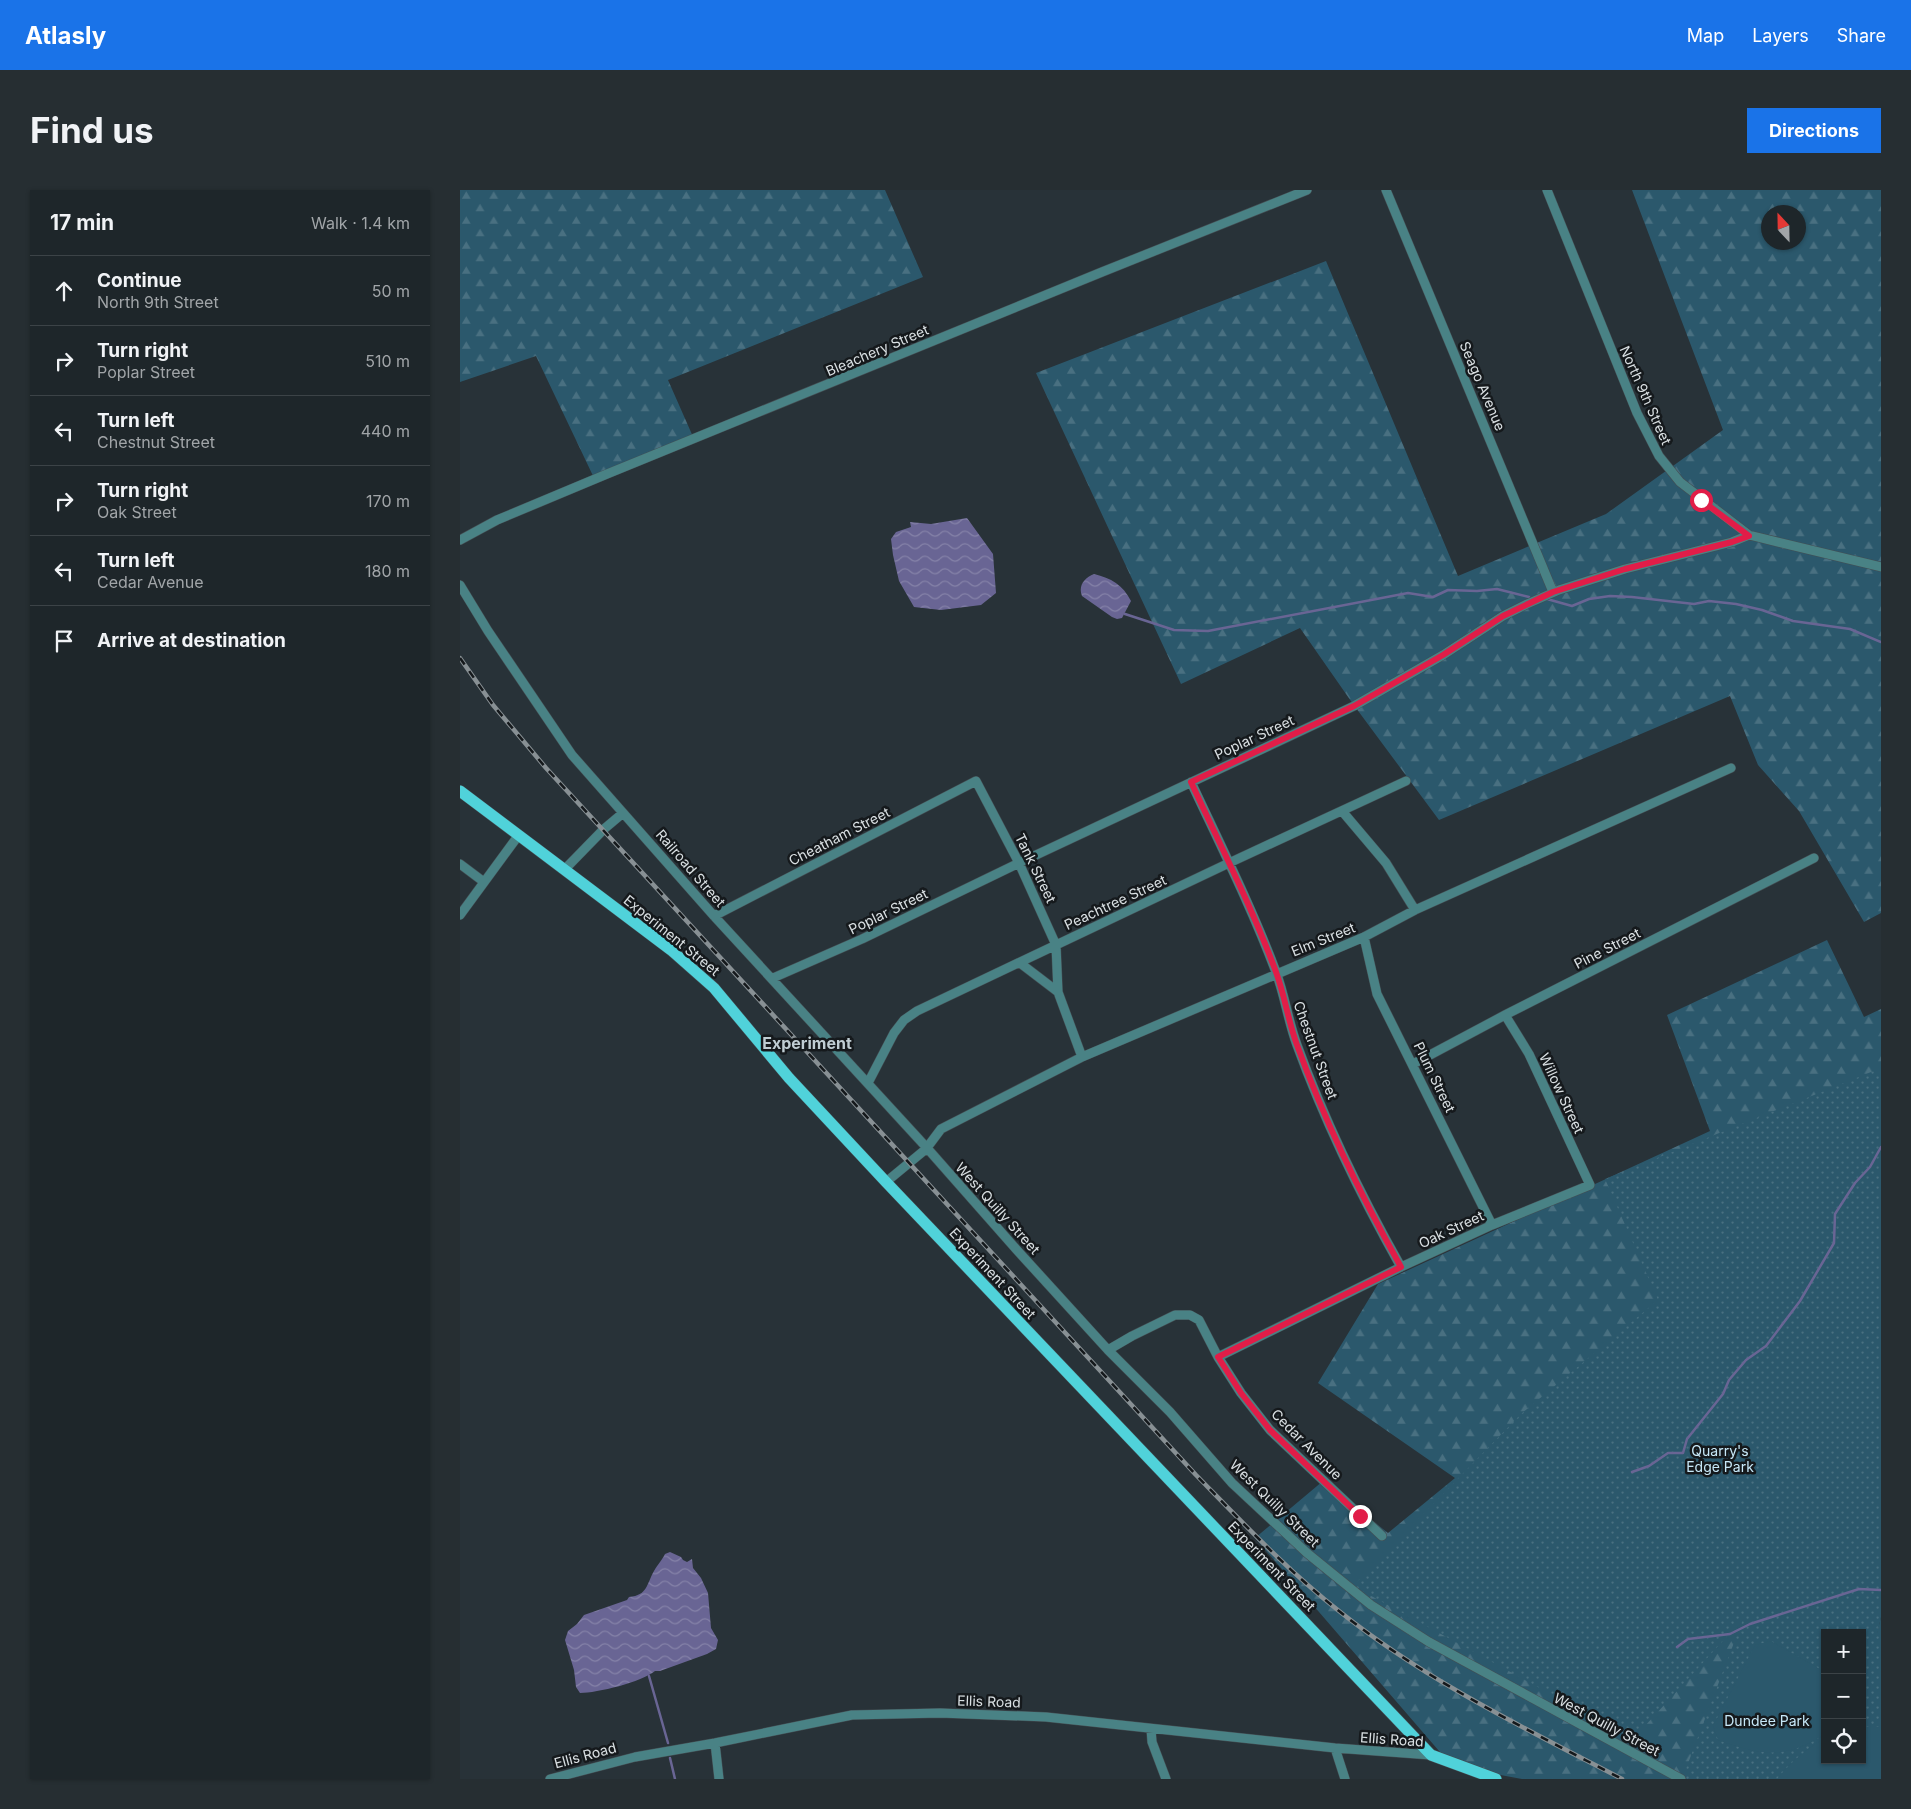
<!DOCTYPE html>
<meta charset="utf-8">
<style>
:root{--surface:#1e262a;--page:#262e32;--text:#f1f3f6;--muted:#a1a5a8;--line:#3c4347;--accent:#1a73e8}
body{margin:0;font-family:Inter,sans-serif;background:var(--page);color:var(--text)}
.controls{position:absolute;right:15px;bottom:15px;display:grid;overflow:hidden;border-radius:0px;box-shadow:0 1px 4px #0004}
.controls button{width:45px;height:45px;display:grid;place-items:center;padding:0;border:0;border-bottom:1px solid var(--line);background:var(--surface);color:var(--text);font:25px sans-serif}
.compass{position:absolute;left:1301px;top:15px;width:45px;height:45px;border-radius:50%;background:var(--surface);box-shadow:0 1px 4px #0004;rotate:338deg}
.stop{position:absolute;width:15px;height:15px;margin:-11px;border:4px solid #e11d48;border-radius:50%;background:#fff}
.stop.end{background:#e11d48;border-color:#fff;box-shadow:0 1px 5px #0008}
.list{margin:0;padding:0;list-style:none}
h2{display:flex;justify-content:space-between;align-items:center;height:65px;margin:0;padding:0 20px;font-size:21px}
h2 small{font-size:16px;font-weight:400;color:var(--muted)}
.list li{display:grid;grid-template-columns:32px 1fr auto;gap:15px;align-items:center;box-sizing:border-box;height:70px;padding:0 20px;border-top:1px solid var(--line)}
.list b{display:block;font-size:19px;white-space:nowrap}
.list p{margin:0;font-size:16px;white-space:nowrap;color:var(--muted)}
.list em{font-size:16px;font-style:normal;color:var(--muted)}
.icon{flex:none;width:28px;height:28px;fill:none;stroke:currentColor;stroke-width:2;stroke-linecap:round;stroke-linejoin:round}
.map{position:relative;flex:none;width:1421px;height:1589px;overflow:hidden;border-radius:0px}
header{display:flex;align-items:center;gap:30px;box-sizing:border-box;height:70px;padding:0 25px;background:var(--accent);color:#fff}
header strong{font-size:24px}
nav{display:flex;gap:28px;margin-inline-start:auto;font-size:18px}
.intro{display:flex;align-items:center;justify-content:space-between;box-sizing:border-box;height:120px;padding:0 30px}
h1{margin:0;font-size:35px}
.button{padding:12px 22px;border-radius:0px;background:var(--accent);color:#fff;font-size:18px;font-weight:700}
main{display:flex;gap:30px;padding:0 30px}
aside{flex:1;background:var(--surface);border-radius:0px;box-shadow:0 1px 4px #0004}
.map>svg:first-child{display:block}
</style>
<header>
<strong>Atlasly</strong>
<nav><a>Map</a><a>Layers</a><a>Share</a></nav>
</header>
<div class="intro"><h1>Find us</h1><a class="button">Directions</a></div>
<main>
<aside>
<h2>17 min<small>Walk · 1.4 km</small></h2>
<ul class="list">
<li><svg class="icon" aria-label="ahead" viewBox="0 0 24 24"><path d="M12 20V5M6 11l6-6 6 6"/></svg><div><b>Continue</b><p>North 9th Street</p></div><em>50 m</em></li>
<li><svg class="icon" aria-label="right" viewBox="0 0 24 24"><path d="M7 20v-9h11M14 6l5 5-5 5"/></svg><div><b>Turn right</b><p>Poplar Street</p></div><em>510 m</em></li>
<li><svg class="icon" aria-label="left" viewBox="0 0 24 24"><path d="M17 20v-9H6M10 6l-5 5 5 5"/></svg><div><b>Turn left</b><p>Chestnut Street</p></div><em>440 m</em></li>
<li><svg class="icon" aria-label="right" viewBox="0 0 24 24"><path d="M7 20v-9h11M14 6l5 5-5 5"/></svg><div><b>Turn right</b><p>Oak Street</p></div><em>170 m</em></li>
<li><svg class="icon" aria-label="left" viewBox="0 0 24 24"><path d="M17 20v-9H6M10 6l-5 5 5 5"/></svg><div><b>Turn left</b><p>Cedar Avenue</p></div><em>180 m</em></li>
<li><svg class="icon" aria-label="arrive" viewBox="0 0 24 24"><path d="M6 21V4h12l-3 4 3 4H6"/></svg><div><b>Arrive at destination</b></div></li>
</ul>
</aside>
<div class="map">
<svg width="1421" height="1589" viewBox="0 0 1421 1589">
<defs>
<pattern id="forest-firs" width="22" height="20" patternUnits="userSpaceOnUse" patternTransform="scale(1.25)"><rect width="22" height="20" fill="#2b586c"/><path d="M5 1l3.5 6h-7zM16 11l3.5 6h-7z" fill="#497081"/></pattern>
<pattern id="park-dots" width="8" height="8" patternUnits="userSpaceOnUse" patternTransform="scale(1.25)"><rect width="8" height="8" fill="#2b586c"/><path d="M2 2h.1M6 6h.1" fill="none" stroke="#497081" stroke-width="1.8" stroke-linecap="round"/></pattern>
<pattern id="water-waves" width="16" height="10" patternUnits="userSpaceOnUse" patternTransform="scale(1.25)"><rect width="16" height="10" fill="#696594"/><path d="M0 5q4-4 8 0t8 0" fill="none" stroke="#8582a8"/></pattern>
</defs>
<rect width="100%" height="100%" fill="#283238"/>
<!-- forest -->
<path fill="url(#forest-firs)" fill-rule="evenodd" d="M0,0H425L463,87L208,190L234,249L135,290L76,166L0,192Z
M1172,0H1421V723L1404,732L1339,621L1298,575L1270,506L979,630L893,514L840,438L721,494L576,183L866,71L998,386L1146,324L1263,240ZM1308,22H1338V52H1308Z
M1367,750L1404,827L1421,819V1427L1408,1487L1402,1443H1365L1222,1589H1062L992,1576L795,1348L863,1291L928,1343L995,1288L858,1193L918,1094L1250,941L1207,825Z"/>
<!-- park -->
<path fill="url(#park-dots)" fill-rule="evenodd" d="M1421,878V1423L1412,1463L1421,1427V1589H1222L1283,1429L1173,1549L893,1396L1061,1224L1198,1110L1145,989ZM1365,1443H1402V1570H1365Z"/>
<!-- garden -->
<path fill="#2b586c" d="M1311,1451L1365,1482V1544C1326,1570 1300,1565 1258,1550L1253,1536L1295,1455Z
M1402,1537H1421V1589H1317C1331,1572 1346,1559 1365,1548V1570H1402Z"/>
<!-- water -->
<path fill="url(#water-waves)" d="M507,328L533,364L536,403L521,415L481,420L454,417L439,391L433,365L431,349L436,342L451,337L450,332L471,334Z
M634,384C651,388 663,395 671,411L662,428L657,429L652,427L622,406C618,396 624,388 634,384Z
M210,1362L221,1367L223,1370L227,1372L232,1369L233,1378L241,1388L248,1403L251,1438L258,1450L256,1459L247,1464L200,1481H195C182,1492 137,1503 120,1503L116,1497L114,1480L105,1450L108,1441L117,1434L124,1425L167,1410L169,1407C188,1405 186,1395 194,1381C198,1374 202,1370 205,1364Z"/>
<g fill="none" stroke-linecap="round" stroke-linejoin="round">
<!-- stream -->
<path stroke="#696594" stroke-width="2.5" d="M1087,409L1112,416L1129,409L1150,406L1172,407L1234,414L1249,411L1276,414L1302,420L1333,431L1390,439L1421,452
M665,424L714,440L748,441L948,403L973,407L988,400L1017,401L1037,399L1069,407
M1172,1282L1189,1276L1208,1263H1223L1227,1249L1263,1204L1269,1190L1286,1170L1306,1156L1340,1111L1374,1053L1375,1024L1395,993L1410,977L1421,957
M1217,1457L1228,1449L1270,1444L1290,1434L1399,1399L1421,1400
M189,1486L208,1553
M210,1568L215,1589"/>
<defs>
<path id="minor" d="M926,0L1093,402
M1087,0L1177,223L1199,266L1220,292L1289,345L1421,377
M0,350L37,330L147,284L642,82L847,0
M0,395L28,441L112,565L254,726L467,958L556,1059L648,1160L710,1222L772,1293L847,1363L911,1415L969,1452L1221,1589
M731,592C760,654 792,718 816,782C825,806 828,831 837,855C865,932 901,1006 941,1077
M882,621L926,673L955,720
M0,674L24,692
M105,679L144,639L163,623
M0,725L58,646
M254,726L516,591L559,673L596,755L598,802L622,867
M904,747L917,804L1032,1035
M560,773L598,802
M313,788L402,749L559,673L894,516L983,465L1043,426L1067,414L1099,400L1165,379L1272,352L1289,345
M953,874L1045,825L1354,668
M408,893L434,843L444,830L457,821L769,673L946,591
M426,992L466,959L481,939L622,867L904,747L955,720L1271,578
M648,1160L672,1146L715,1125H730L739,1130L758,1167L781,1203L810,1240L922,1346
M758,1167L941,1077L1032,1035L1130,995L1069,864L1045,825
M691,1539L692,1552L706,1589
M255,1553L259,1589
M875,1558L885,1589
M90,1589L175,1567L255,1553L392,1525L480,1523L586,1527L875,1558L971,1565"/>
<path id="major" d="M0,601L211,760L254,798L329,888L426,992L971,1565L1036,1589"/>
</defs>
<!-- minor casing -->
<use href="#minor" stroke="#444e53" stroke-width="10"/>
<!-- major casing -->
<use href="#major" stroke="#444e53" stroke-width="12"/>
<!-- minor -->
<use href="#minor" stroke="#498285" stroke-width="9"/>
<!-- major -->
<use href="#major" stroke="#50d2da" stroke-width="11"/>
<defs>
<path id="rail" d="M0,468L33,515L86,578L736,1285C782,1332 827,1380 879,1421C965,1490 1064,1538 1162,1589"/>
</defs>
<!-- rail casing -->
<use href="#rail" stroke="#889094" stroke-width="4.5"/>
<!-- rail -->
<use href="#rail" stroke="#15191c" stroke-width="2.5" stroke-dasharray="8" stroke-linecap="butt"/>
</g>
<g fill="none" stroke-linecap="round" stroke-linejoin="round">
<!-- route -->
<path stroke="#e11d48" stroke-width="6" d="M900,1326L810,1240L781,1203L758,1167L941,1077C901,1006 865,932 837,855C828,831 825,806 816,782C792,717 760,655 731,592L894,516L983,465L1043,426L1093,402L1165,379L1272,352L1289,346L1241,310"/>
</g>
<g text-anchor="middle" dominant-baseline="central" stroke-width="5" stroke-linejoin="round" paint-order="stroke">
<!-- street labels -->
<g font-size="14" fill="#dae0e3" stroke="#15191c">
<text transform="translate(417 160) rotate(-23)">Bleachery Street</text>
<text transform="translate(1023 196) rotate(67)">Seago Avenue</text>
<text transform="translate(1186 205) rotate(66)">North 9th Street</text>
<text transform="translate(794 547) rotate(-25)">Poplar Street</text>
<text transform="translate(379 646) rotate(-27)">Cheatham Street</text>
<text transform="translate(231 678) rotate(49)">Railroad Street</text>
<text transform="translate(576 678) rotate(64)">Tank Street</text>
<text transform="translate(655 712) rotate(-25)">Peachtree Street</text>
<text transform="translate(428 721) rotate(-26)">Poplar Street</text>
<text transform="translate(212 745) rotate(39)">Experiment Street</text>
<text transform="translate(863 749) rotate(-22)">Elm Street</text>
<text transform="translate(1147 758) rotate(-27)">Pine Street</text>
<text transform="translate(856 860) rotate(70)">Chestnut Street</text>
<text transform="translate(975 887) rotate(64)">Plum Street</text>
<text transform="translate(1102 903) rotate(65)">Willow Street</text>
<text transform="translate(538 1018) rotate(48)">West Quilly Street</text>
<text transform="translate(991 1039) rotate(-25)">Oak Street</text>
<text transform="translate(533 1083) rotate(47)">Experiment Street</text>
<text transform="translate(847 1254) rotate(45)">Cedar Avenue</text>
<text transform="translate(815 1313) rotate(44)">West Quilly Street</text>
<text transform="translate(812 1376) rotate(46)">Experiment Street</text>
<text transform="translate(529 1511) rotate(2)">Ellis Road</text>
<text transform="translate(1147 1534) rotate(28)">West Quilly Street</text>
<text transform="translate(932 1549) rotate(4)">Ellis Road</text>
<text transform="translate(125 1565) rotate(-15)">Ellis Road</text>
</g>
<!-- park labels -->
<g font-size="14" fill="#c7e8f8" stroke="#15191c">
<text x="1260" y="1260">Quarry's<tspan x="1260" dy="16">Edge Park</tspan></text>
<text x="1307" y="1530">Dundee Park</text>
</g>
<!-- quarter labels -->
<g font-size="16" font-weight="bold" fill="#c0cdd3" stroke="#15191c">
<text x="347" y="853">Experiment</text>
</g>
</g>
</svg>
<div class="controls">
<button>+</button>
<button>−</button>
<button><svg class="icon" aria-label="locate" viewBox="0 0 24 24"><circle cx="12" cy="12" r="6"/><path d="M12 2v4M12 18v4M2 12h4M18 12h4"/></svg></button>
</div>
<svg class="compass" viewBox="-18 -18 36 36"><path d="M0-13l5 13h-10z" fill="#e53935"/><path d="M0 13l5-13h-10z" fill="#a1a5a8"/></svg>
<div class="stop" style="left:1241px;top:310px"></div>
<div class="stop end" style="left:900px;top:1326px"></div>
</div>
</main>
